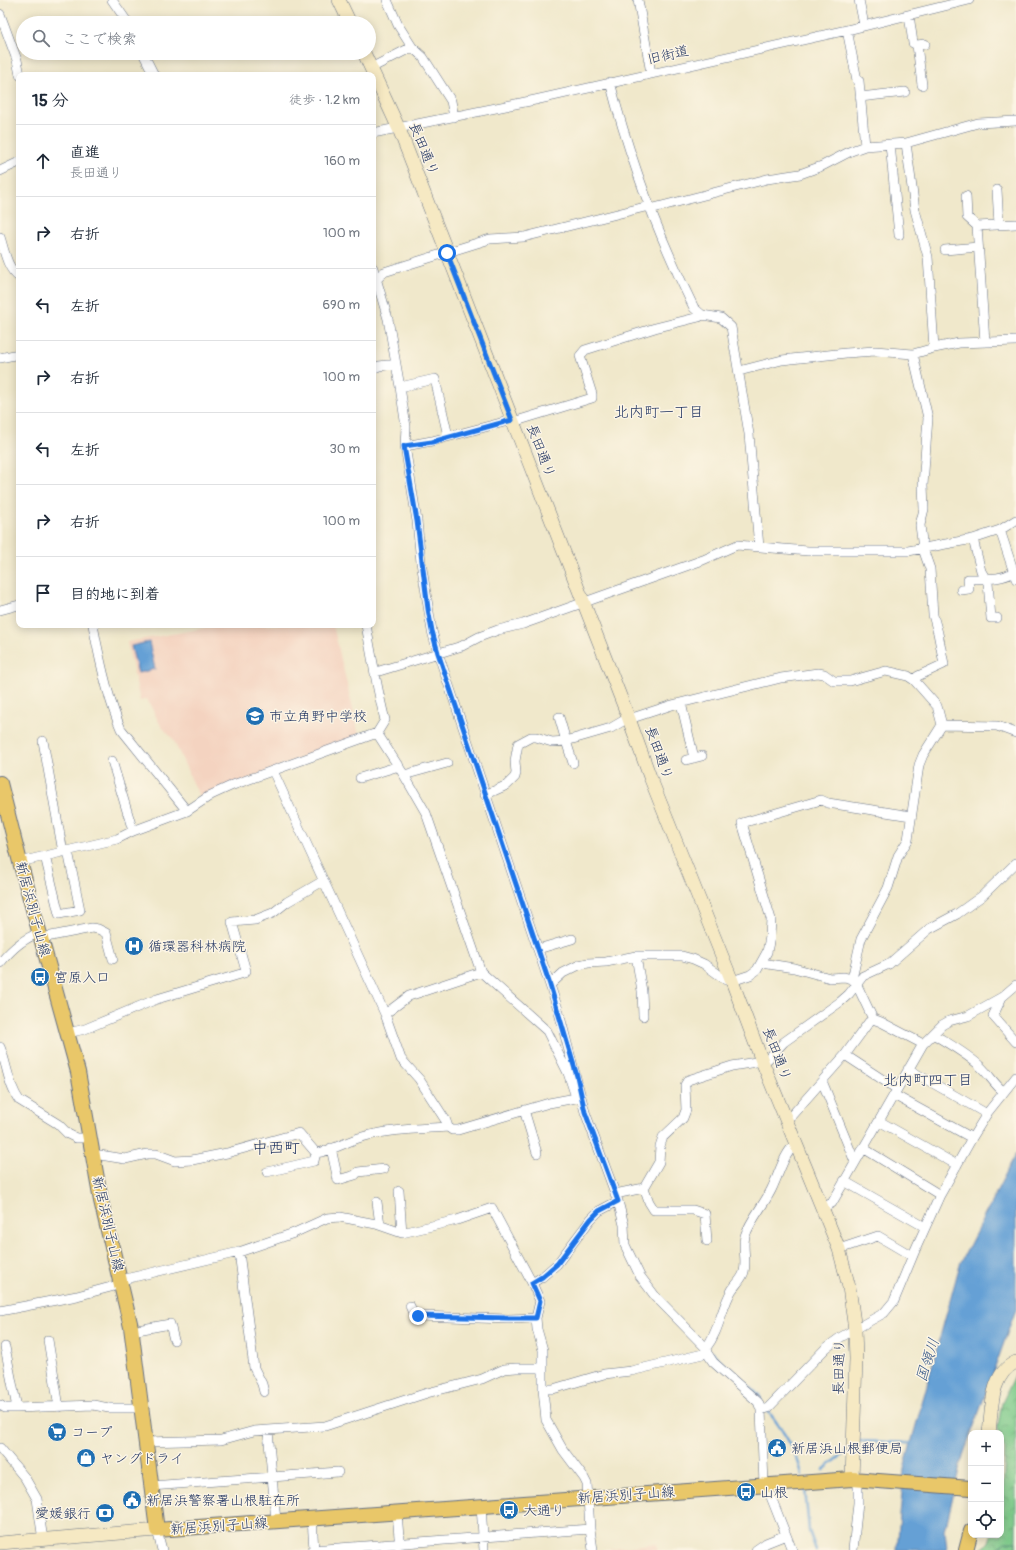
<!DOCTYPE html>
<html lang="ja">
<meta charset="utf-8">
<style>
:root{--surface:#fff;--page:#f2f2f3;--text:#1f2937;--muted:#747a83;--line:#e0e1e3}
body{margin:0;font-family:Pangolin,"Klee One",sans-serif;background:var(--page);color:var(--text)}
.controls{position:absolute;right:12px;bottom:12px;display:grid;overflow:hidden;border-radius:8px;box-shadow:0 2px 10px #0003}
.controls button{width:36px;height:36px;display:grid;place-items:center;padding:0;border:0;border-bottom:1px solid var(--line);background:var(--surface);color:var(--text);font:20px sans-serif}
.stop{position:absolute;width:12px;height:12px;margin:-9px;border:3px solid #1a73e8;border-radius:50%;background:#fff}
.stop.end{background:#1a73e8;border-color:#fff;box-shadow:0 1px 4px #0008}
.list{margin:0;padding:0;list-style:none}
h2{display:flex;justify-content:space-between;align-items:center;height:52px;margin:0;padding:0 16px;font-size:17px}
h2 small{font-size:13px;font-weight:400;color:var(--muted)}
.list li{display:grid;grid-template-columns:26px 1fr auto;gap:12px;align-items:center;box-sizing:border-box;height:72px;padding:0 16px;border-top:1px solid var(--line)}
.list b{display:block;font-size:15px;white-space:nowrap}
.list p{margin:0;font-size:13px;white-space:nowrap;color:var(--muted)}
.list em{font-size:13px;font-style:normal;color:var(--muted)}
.icon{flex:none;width:22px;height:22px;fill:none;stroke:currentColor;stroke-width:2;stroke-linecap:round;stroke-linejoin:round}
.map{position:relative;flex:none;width:1016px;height:1550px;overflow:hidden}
.search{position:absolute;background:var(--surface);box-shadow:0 2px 10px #0003;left:16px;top:16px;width:360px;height:44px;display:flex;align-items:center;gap:10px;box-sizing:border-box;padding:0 14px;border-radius:22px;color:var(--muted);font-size:15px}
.panel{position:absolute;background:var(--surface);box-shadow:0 2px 10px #0003;left:16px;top:72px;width:360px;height:556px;border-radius:8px}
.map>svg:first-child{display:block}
</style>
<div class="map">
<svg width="1016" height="1550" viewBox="0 0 1016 1550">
<defs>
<pattern id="park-crowns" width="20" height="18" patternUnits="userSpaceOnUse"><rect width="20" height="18" fill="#7cc988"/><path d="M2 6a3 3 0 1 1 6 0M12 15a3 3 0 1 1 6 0" fill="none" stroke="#65a472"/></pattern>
</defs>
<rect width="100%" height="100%" fill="#fcf5e5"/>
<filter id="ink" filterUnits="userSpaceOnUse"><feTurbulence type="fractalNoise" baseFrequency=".025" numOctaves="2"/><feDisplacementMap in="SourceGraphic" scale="8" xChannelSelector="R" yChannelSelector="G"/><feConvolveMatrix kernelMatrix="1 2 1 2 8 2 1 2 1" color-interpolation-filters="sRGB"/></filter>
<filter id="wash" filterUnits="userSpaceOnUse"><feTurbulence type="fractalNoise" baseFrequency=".012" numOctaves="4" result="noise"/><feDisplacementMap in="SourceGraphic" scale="16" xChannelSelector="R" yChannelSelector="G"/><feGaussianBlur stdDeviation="0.9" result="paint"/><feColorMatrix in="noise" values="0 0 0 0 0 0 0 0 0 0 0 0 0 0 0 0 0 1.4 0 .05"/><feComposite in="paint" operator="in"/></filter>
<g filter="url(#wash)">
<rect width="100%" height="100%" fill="#f0e8cb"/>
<!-- built -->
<path fill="#f4d3c0" d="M221,625H323L324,627L333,625L359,735L200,798L173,739L161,726L147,699L140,701L127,642Z
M655,1543L658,1550H607Z"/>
<!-- park -->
<path fill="url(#park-crowns)" stroke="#4c7c73" d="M1016,1373V1550H980L989,1543L991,1535H1001L1005,1449L1001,1441V1433H998L997,1430L1002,1403Z"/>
<!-- pitch -->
<path fill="#7cc988" stroke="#4c7c73" d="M1005,1542H1016V1550H994Z"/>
<!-- water -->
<path fill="#65a0d5" stroke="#40689a" d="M149,642L155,669L138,673L131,646Z
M1016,1153V1309L960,1465L945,1531L947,1550H897L904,1469L960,1264Z"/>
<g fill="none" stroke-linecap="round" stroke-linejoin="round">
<!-- stream -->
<path stroke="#65a0d5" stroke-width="2.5" d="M712,1352L731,1371L759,1395L761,1400
M768,1411C783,1430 797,1451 802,1475
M860,1441L913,1443
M823,1470L846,1452
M805,1488L809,1531L816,1550"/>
</g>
</g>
<g filter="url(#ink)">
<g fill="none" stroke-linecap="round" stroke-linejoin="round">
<defs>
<path id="street" d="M112,0L128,23
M387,0L398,25L412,47L423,57L451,101L454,117
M638,0L651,73
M859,0L864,25
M0,14L17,60L20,75
M909,15L913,43L917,45L925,44
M847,30L857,80L859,81L865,146
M917,45L922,85
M143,53L154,75
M371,68L412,47
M610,82C630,160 658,235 694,308L702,315L721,318L731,327L749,434L759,547
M860,97L905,92
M373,133L535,100L847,30L969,0
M906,143L915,210L928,257L934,348
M890,144L899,235
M0,171L19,162
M997,190L999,225
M966,196L967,217L977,226
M650,209L767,179L800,174L822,166L851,151L865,146L906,143L978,123L1016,121
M0,237C4,249 7,269 19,277
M945,250L978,247
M373,268L388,319L400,387L406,427L405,446L417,521L421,562L432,631L438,653L558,1009L585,1112L618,1201L624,1225L625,1245L640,1276L655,1296L706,1348L707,1353L713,1362L758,1402L761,1410L764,1484L769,1492L792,1550
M373,280H376L384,272L490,239L524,237L649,206
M985,342L977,226L1016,224
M913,354L928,418L923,485L924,509L920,525L923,549L930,569L933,615L938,633L944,664L918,676L914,680
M0,358L19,354
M373,369L379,366L396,364
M739,371L782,360L846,353L875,351L913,354L934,348L959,343L1016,341
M400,387L435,379L448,436
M513,422L592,398V394L580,356L585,350L655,328L699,317L702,315
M405,446L432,441L512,420
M1000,530L1016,579
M973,539L981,571L988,583L991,618H997
M961,590L969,589L968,579C984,578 999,581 1014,572
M0,610L19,605
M93,625C99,657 108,700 121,729L187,811
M366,625C372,657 377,689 385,720L377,733L404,775L426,813L481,972L547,1031L568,1073L576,1097
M376,672L462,646L479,637L498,630L523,624L703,560L737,545L808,551H908L973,539L1000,530L1016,520
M681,703L694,758
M559,717L566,741L573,763
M43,741L63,852
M686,760L702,756
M112,761L133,831
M273,771L385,1014L401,1059L419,1079L446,1121L448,1127
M404,775L447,763
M360,778L399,766
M485,795L507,785L515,777L516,773L515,761L518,744L531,737H536L552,742L566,741L611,728L623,721L672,705L781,678L818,673L824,674L834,681H850L886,671L908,676L914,680L937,706L942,725L997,726L1016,733
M45,856L59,914L80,910L68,851
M20,862L117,839L133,831L187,811L211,795L233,785L377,733
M41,938L92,928L98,929L106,933L113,959
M538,949L572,939
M636,956L642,991L643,1016
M0,963C10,951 25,937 40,933
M762,963L794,968L830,978L844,977L852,979L856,983L873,1019
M852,979L861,939L888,888L898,856L908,840L919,765L923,755L942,725
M550,985L563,973L579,965L588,963L606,962L636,956H682L693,959L704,964L726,980L732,981L750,975L757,970L767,952L770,937L771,919L742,823L821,800L828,803L911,816
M1002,997L993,1016L1016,1042
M385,1014L409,996L481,972
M68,1033L85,1029L157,999L244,973L246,971L232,922L255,920L273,913L287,902L323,881
M933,1034C949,1044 968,1054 982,1068C990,1076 995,1085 1004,1092
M0,1047C7,1064 8,1085 19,1100L58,1124L68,1134L76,1138H90
M845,1055L897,1089
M908,1069L987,1114
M822,1081L855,1162
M894,1095L972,1138
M524,1110L537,1153
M785,1118L792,1115L845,1055L869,1022L873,1019L881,1022L923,1044
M879,1121L957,1165
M331,1148L338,1180L355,1175L358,1172L384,1169
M863,1148L940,1195
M93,1156L100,1155L125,1159L147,1154H156L175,1161L192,1160L227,1153L299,1133L316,1153C332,1151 347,1141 362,1137C390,1129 420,1129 448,1127L452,1130H458L549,1103L581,1097
M267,1172L314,1161L316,1153
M844,1181L925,1227
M644,1188L649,1202L654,1210H693L705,1214L707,1241
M399,1191L402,1233
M615,1194L644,1188L659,1162L660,1146L663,1137L683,1118L686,1110L685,1085L688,1080L732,1066L762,1061L768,1059L784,1042L840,1002L849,994L863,976L889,964L929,929L957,914L982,896L1016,863
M377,1202L380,1225
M822,1208L832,1203L923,1044L942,1025L949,1021L968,1016L1002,997L1016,985
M839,1249L878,1236L912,1256
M239,1252L254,1368L262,1384L264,1392
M121,1280L239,1252L294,1233L327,1218L340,1217L376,1224L402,1233L457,1220L492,1208L532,1283L540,1301L536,1318L537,1329L543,1350V1389L546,1420L563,1450L584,1478L587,1484L588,1498L590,1529
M532,1283L542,1277L557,1264L591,1219L599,1211L618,1201
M410,1306L413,1313L418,1316L508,1319L536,1318
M0,1311L77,1296L122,1284
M132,1331L170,1324L174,1340
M48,1340L59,1407
M5,1347L17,1408
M706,1348C720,1330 721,1308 732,1290C736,1284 742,1279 744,1272C747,1260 742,1248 745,1236C751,1218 766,1203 773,1186C780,1171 784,1154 796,1143
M543,1389H553L604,1374L631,1371L707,1353
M0,1405L5,1408H17L93,1405L109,1408H141
M761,1410L768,1408L826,1348L841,1337L884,1313L894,1301L916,1248L940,1195L972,1138L988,1112L1016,1077
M268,1431L276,1521
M145,1442L221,1440L254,1431L325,1426L427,1393L482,1379L504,1369L516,1368H543
M0,1448L25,1478L37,1499L43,1540
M151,1486L338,1472
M481,1506L484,1550
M397,1512L400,1550
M312,1519L314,1550
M157,1530L162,1550
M312,1550L590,1529L593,1550
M756,1550L766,1543L786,1535
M853,1550L858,1503V1479"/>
<path id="secondary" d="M339,0L350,23
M364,53L399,129L629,719L650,777L732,981L762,1061L839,1249L849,1287L855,1330L856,1359L852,1479
M989,1433C992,1409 990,1374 1016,1362
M0,1543L157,1530"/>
<path id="primary" d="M0,783L20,862L78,1072L101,1201L131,1327L157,1530L852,1479L971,1488
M966,1550L971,1531"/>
</defs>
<!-- street casing -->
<use href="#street" stroke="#667084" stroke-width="10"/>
<!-- secondary casing -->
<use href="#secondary" stroke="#667084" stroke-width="14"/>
<!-- primary casing -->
<use href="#primary" stroke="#667084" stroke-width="16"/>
<!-- street -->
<use href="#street" stroke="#fff" stroke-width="9"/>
<!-- secondary -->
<use href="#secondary" stroke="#f6e9c3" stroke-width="13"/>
<!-- primary -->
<use href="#primary" stroke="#e9c769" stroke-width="14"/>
</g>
</g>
<g fill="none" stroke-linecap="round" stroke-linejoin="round" filter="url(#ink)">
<!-- route -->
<path stroke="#1a73e8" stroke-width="5" d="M418,1316L508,1318H536L540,1301L532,1283L542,1277L557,1264L591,1219L599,1211L618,1201L585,1112L577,1076L550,985L438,653L432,631L428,609L417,521L404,446L432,442L512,420L447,253"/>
</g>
<!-- icons -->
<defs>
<symbol id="school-disc" viewBox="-11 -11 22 22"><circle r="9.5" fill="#1f6fb2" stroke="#fcf5e5"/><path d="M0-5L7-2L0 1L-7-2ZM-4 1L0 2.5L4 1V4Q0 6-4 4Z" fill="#fff"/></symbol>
<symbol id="hospital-disc" viewBox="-11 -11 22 22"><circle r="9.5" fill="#1f6fb2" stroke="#fcf5e5"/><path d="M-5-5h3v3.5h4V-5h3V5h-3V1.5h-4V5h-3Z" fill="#fff"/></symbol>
<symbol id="bus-disc" viewBox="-11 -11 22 22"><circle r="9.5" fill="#1f6fb2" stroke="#fcf5e5"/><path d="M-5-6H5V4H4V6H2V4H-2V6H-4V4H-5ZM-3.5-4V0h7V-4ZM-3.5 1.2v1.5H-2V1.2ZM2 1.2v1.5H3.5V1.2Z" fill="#fff"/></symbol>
<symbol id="supermarket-disc" viewBox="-11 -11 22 22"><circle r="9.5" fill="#1f6fb2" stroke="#fcf5e5"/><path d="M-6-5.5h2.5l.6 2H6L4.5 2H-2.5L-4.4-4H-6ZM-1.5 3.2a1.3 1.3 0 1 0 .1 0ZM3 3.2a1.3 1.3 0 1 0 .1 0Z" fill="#fff"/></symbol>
<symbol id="civic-disc" viewBox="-11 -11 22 22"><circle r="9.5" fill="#1f6fb2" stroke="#fcf5e5"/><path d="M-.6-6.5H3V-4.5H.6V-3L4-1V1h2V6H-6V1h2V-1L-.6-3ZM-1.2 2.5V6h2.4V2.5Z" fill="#fff"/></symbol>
<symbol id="shop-disc" viewBox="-11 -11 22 22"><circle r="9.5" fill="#1f6fb2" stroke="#fcf5e5"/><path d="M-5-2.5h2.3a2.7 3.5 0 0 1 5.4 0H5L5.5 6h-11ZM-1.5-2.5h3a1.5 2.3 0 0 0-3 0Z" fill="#fff"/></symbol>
<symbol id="bank-disc" viewBox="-11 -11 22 22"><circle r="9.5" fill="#1f6fb2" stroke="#fcf5e5"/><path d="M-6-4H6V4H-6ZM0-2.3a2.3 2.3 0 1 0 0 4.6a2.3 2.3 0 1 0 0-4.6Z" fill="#fff"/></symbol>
</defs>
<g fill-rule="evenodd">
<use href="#school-disc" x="244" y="705" width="22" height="22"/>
<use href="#hospital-disc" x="123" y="935" width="22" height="22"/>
<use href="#bus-disc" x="29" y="966" width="22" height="22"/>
<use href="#supermarket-disc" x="46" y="1421" width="22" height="22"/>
<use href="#civic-disc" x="766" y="1437" width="22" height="22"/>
<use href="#shop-disc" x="75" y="1447" width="22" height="22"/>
<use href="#bus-disc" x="735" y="1481" width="22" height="22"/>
<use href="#civic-disc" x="121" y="1489" width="22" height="22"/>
<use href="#bus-disc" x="498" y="1499" width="22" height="22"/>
<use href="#bank-disc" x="94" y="1502" width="22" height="22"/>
</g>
<g text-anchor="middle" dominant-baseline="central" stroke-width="3" stroke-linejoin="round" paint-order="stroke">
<!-- street labels -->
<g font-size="14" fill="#1b2f5e" stroke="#fcf5e5">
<text transform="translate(668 55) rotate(-13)">旧街道</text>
<text transform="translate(424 149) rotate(68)">長田通り</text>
<text transform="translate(541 451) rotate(69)">長田通り</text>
<text transform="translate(659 753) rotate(70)">長田通り</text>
<text transform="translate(33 909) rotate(75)">新居浜別子山線</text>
<text transform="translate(777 1054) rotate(69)">長田通り</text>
<text transform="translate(108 1224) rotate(77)">新居浜別子山線</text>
<text transform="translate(839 1367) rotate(-89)">長田通り</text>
<text transform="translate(626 1495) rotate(-4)">新居浜別子山線</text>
<text transform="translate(219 1526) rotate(-4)">新居浜別子山線</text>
</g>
<!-- poi labels -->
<g font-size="14" fill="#1b2f5e" stroke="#fcf5e5" text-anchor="start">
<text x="269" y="716">市立角野中学校</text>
<text x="148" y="946">循環器科林病院</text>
<text x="54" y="977">宮原入口</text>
<text x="71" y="1432">コープ</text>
<text x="791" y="1448">新居浜山根郵便局</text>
<text x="100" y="1458">ヤングドライ</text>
<text x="760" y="1492">山根</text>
<text x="146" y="1500">新居浜警察署山根駐在所</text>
<text x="523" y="1510">大通り</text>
<text x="91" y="1513" text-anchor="end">愛媛銀行</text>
</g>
<!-- neighbourhood labels -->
<g font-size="15" fill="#1b2f5e" stroke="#fcf5e5">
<text x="659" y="412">北内町一丁目</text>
<text x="928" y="1080">北内町四丁目</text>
</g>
<!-- water labels -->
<g font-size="15" font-style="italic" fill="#355788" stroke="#fcf5e5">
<text transform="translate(928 1360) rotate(-72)">国領川</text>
</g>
<!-- quarter labels -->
<g font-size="16" fill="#1b2f5e" stroke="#fcf5e5">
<text x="276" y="1148">中西町</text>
</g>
</g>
</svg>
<div class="controls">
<button>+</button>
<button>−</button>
<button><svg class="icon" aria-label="locate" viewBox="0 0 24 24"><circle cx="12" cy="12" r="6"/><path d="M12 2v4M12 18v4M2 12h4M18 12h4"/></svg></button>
</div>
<div class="stop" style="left:447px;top:253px"></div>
<div class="stop end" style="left:418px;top:1316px"></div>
<div class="search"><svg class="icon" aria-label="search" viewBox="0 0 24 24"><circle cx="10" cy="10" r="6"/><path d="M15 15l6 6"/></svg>ここで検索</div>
<section class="panel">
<h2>15 分<small>徒歩 · 1.2 km</small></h2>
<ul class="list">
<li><svg class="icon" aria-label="ahead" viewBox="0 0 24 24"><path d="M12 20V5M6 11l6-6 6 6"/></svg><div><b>直進</b><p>長田通り</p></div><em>160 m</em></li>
<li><svg class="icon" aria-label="right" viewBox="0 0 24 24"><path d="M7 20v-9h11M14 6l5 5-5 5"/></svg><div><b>右折</b></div><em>100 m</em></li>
<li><svg class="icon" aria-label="left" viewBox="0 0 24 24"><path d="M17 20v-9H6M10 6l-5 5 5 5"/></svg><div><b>左折</b></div><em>690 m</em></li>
<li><svg class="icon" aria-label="right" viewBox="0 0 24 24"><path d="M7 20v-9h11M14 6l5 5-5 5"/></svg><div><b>右折</b></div><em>100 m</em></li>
<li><svg class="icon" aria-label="left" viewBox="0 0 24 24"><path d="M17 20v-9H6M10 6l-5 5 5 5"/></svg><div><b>左折</b></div><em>30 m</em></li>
<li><svg class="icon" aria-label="right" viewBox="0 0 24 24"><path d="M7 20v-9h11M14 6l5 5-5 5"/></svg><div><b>右折</b></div><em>100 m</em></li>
<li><svg class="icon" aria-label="arrive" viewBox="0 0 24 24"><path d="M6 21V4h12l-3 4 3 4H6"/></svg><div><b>目的地に到着</b></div></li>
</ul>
</section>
</div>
